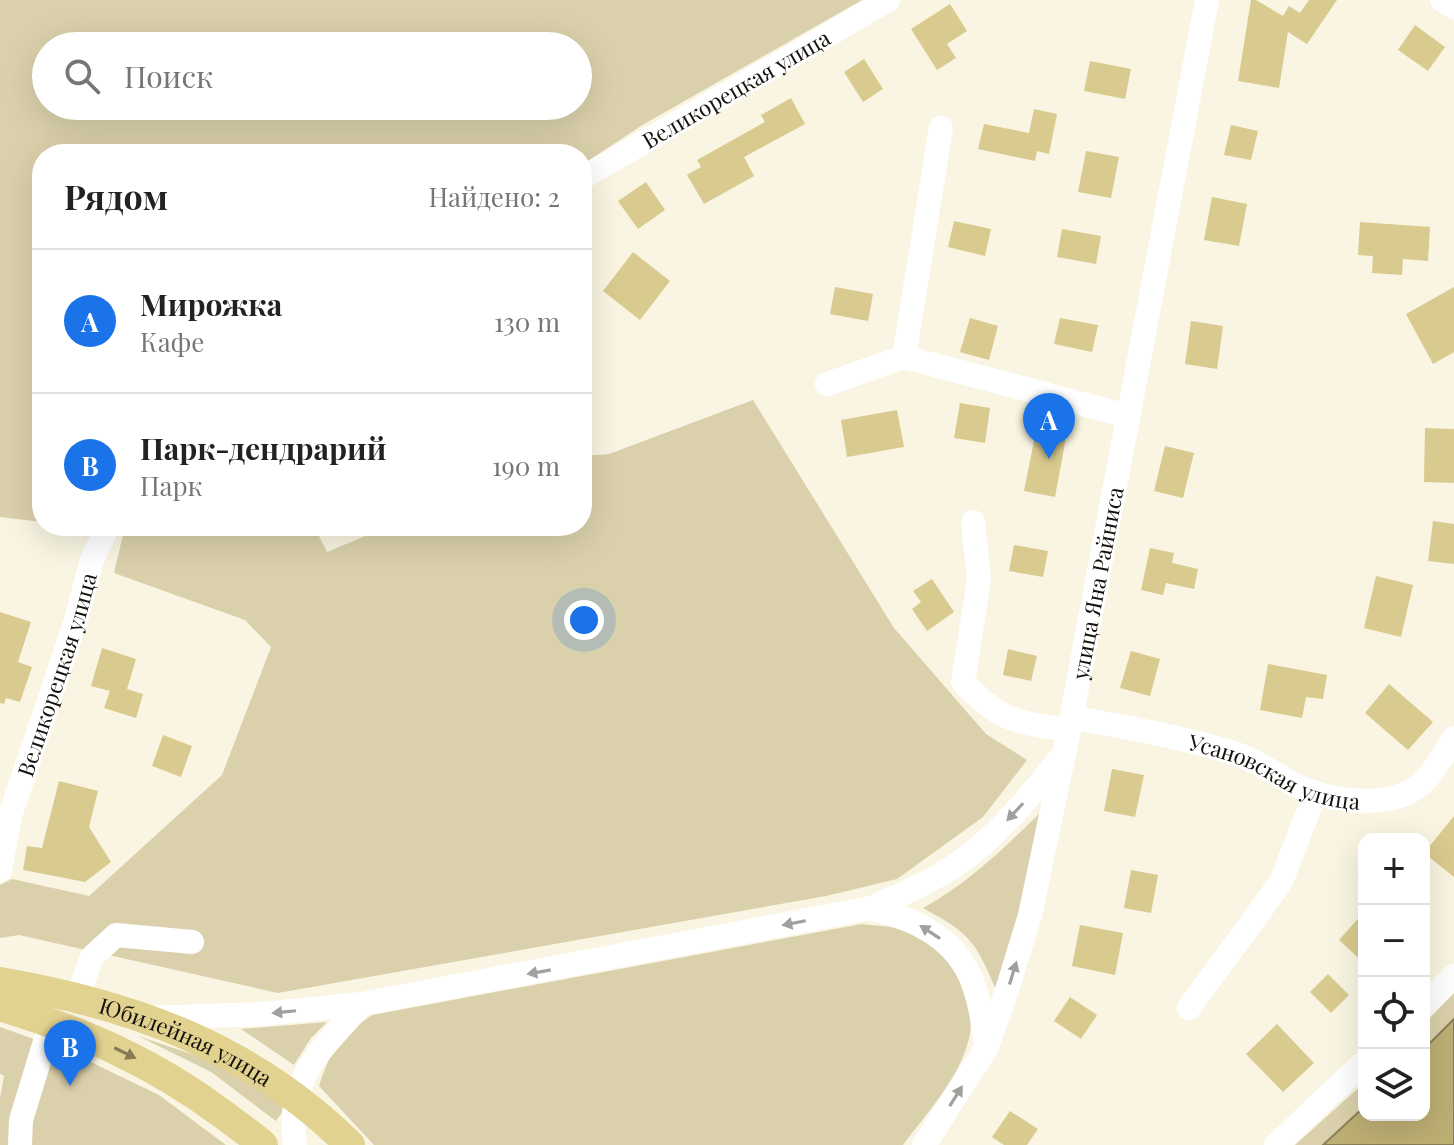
<!DOCTYPE html>
<html lang="ru">
<meta charset="utf-8">
<style>
:root{--surface:#fff;--page:#f6f6f6;--text:#222;--muted:#767676;--line:#e0e0e0;--accent:#1a73e8}
body{margin:0;font-family:"Playfair Display",serif;background:var(--page);color:var(--text)}
.controls{position:absolute;right:24px;bottom:24px;display:grid;overflow:hidden;border-radius:16px;box-shadow:0 8px 32px #0002}
.controls button{width:72px;height:72px;display:grid;place-items:center;padding:0;border:0;border-bottom:2px solid var(--line);background:var(--surface);color:var(--text);font:40px sans-serif}
.you{position:absolute;left:584px;top:620px;width:28px;height:28px;margin:-20px;border:6px solid #fff;border-radius:50%;background:#1a73e8;box-shadow:0 0 0 12px #1a73e833}
.badge{display:grid;place-items:center;width:52px;height:52px;border-radius:50%;background:var(--accent);color:#fff;font-size:26px;font-weight:700}
.pin{position:absolute;translate:-50% -66px;filter:drop-shadow(0 2px 4px #0008)}
.pin::after{content:'';position:absolute;top:42px;width:28px;height:24px;background:inherit;clip-path:polygon(0 0,100% 0,50% 100%)}
.list{margin:0;padding:0;list-style:none}
h2{display:flex;justify-content:space-between;align-items:center;height:104px;margin:0;padding:0 32px;font-size:34px}
h2 small{font-size:26px;font-weight:400;color:var(--muted)}
.list li{display:grid;grid-template-columns:52px 1fr auto;gap:24px;align-items:center;box-sizing:border-box;height:144px;padding:0 32px;border-top:2px solid var(--line)}
.list b{display:block;font-size:30px;white-space:nowrap}
.list p{margin:0;font-size:26px;white-space:nowrap;color:var(--muted)}
.list em{font-size:26px;font-style:normal;color:var(--muted)}
.icon{flex:none;width:44px;height:44px;fill:none;stroke:currentColor;stroke-width:2;stroke-linecap:round;stroke-linejoin:round}
.map{position:relative;flex:none;width:1454px;height:1145px;overflow:hidden}
.search{position:absolute;background:var(--surface);box-shadow:0 8px 32px #0002;left:32px;top:32px;width:560px;height:88px;display:flex;align-items:center;gap:20px;box-sizing:border-box;padding:0 28px;border-radius:44px;color:var(--muted);font-size:30px}
.panel{position:absolute;background:var(--surface);box-shadow:0 8px 32px #0002;left:32px;top:144px;width:560px;height:392px;border-radius:32px}
.map>svg:first-child{display:block}
</style>
<div class="map">
<svg width="1454" height="1145" viewBox="0 0 1454 1145">
<rect width="100%" height="100%" fill="#f9f5e2"/>
<!-- green -->
<path fill="#dad0ab" fill-rule="evenodd" d="M0,0H862L644,124L582,165V154H42V522L0,517ZM46,46H578V106H46Z
M753,400L894,628L986,734L1027,760L983,817L897,879L826,896L278,993L19,935L0,938V885L12,879L89,896L222,775L271,647L245,620L114,573L125,526H314L327,552L389,526H582V456L609,454Z
M1042,811L1022,907L997,992C976,942 971,934 923,908C969,883 1004,848 1042,811Z
M862,924C876,926 893,926 906,930C950,946 982,1001 967,1046C955,1083 926,1114 903,1145H374L319,1086C332,1047 339,1038 372,1015Z
M1454,993V1019L1424,1049V1024Z
M327,1022L311,1038L294,1065L241,1029Z
M0,1027L70,1052L159,1095L226,1145H0V1098L4,1076L0,1074Z
M138,1036L218,1063L287,1105L276,1121L211,1072Z
M1364,1083V1107L1323,1145H1295Z"/>
<!-- water -->
<path fill="#bdae74" stroke="#8a7f55" stroke-width="2" d="M1454,1019V1145H1323L1364,1107V1115H1424V1049Z"/>
<!-- building -->
<path fill="#d9ca8f" d="M1251,0H1256L1283,16L1289,6L1300,13L1309,0H1337L1307,44L1288,32L1279,88L1238,81Z
M950,4L967,31L947,44L956,58L937,70L911,29Z
M1415,25L1445,47L1428,71L1398,50Z
M864,59L883,89L863,102L844,72Z
M1090,61L1131,69L1125,99L1084,91Z
M791,98L805,124L744,157L754,176L704,204L687,175L701,167L697,160L765,122L761,115Z
M1034,109L1057,114L1049,154L1037,151L1035,161L978,149L984,124L1029,133Z
M1231,125L1258,131L1251,160L1224,155Z
M1086,151L1119,157L1111,198L1078,192Z
M646,182L665,210L638,229L618,201Z
M1212,197L1247,204L1239,246L1204,240Z
M954,221L991,229L985,256L948,247Z
M1360,222L1430,227L1428,261L1403,259L1402,275L1372,273L1373,256L1358,255Z
M1062,229L1101,236L1096,264L1057,257Z
M633,252L670,281L640,320L603,291Z
M835,287L873,294L868,321L830,314Z
M1454,287V352L1433,364L1406,314Z
M970,318L998,326L989,360L960,352Z
M1060,318L1098,325L1092,352L1054,344Z
M1191,321L1223,326L1217,369L1185,364Z
M960,403L990,408L985,443L954,438Z
M897,410L904,447L847,457L841,420Z
M1038,421L1068,427L1055,497L1024,491Z
M1425,428L1454,429V483L1424,482Z
M1165,446L1194,453L1183,498L1154,491Z
M1433,521L1454,524V564L1428,561Z
M1014,545L1048,551L1043,577L1009,571Z
M1150,548L1174,553L1172,563L1198,569L1194,589L1166,583L1163,595L1141,590Z
M1376,576L1413,585L1401,637L1364,628Z
M932,579L954,612L927,631L912,609L921,602L913,591Z
M0,612L31,622L18,662L32,667L20,702L6,698L4,704L0,703Z
M102,648L136,659L127,689L143,694L136,718L104,708L110,691L91,686Z
M1008,649L1037,656L1031,681L1003,675Z
M1131,651L1160,659L1150,696L1120,688Z
M1268,664L1327,675L1323,699L1306,697L1302,718L1260,710Z
M1389,684L1433,722L1408,750L1365,713Z
M163,735L192,746L181,777L152,766Z
M1112,769L1144,775L1135,817L1104,811Z
M59,781L98,791L89,827L111,862L85,882L23,870L27,846L42,848Z
M1454,816V877L1424,853Z
M1131,870L1158,875L1151,913L1124,908Z
M1364,912V963L1339,940Z
M1080,925L1123,933L1115,975L1072,966Z
M1328,974L1349,995L1331,1013L1310,992Z
M1070,997L1097,1015L1081,1039L1054,1021Z
M1277,1024L1314,1063L1283,1092L1246,1054Z
M1010,1111L1038,1129L1027,1145H1004L992,1137Z"/>
<g fill="none" stroke-linecap="round" stroke-linejoin="round">
<!-- minor -->
<g stroke="#fff" stroke-width="24">
<path d="M1442,0L1454,7"/>
<path d="M941,128L904,357L1128,416"/>
<path id="s1" d="M582,178L888,0"/>
<path d="M827,384L904,357"/>
<path d="M973,522L979,580L963,682C1001,722 1016,722 1069,730"/>
<path id="s2" d="M1071,717C1128,728 1185,737 1239,755C1259,762 1275,774 1293,784C1326,801 1385,810 1417,787C1433,776 1443,754 1454,738"/>
<path id="s3" d="M0,870L10,816L75,623L92,560L108,526"/>
<path d="M871,908C886,913 904,917 919,925C971,951 979,991 986,1045"/>
<path d="M77,998L92,957L116,935L192,942"/>
<path d="M1424,1005L1454,976"/>
<path d="M1189,1008L1281,882L1315,794"/>
<path d="M149,1018L263,1014L362,1004L871,908C902,894 936,880 964,859C1003,831 1032,793 1062,756"/>
<path d="M20,1145L21,1120L51,1022"/>
<path d="M295,1145C285,1079 322,1049 362,1004"/>
<path id="s4" d="M924,1145L987,1047L1008,987L1030,915L1069,730L1207,0"/>
<path d="M1276,1145L1364,1062"/>
</g>
<!-- major -->
<g stroke="#e2d290" stroke-width="30">
<path id="s5" d="M0,982C134,1005 252,1048 350,1145"/>
<path d="M0,1006C84,1032 153,1062 224,1115C237,1125 251,1134 263,1145"/>
</g>
</g>
<!-- one-way arrows -->
<defs><path id="oneway-solid" d="M-6-.8H1V-3.2L6.5 0L1 3.2V.8H-6Z" transform="scale(2)"/></defs>
<g fill="#a1a09e">
<use href="#oneway-solid" transform="translate(1015 812) rotate(133)"/>
<use href="#oneway-solid" transform="translate(794 923) rotate(169)"/>
<use href="#oneway-solid" transform="translate(930 932) rotate(-147)"/>
<use href="#oneway-solid" transform="translate(539 972) rotate(170)"/>
<use href="#oneway-solid" transform="translate(1013 973) rotate(-73)"/>
<use href="#oneway-solid" transform="translate(284 1012) rotate(174)"/>
<use href="#oneway-solid" transform="translate(956 1096) rotate(-58)"/>
</g>
<use fill="#857c55" href="#oneway-solid" transform="translate(125 1053) rotate(26)"/>
<g text-anchor="middle" dominant-baseline="central" stroke-width="6" stroke-linejoin="round" paint-order="stroke">
<!-- street labels -->
<g font-size="22" fill="#14120c" stroke="#f9f5e2">
<text stroke="none"><textPath href="#s1" startOffset="178">Великорецкая улица</textPath></text>
<text stroke="none"><textPath href="#s4" startOffset="594">улица Яна Райниса</textPath></text>
<text stroke="none"><textPath href="#s3" startOffset="204">Великорецкая улица</textPath></text>
<text stroke="none"><textPath href="#s2" startOffset="212">Усановская улица</textPath></text>
<text stroke="none"><textPath href="#s5" startOffset="196">Юбилейная улица</textPath></text>
</g>
</g>
</svg>
<div class="controls">
<button>+</button>
<button>−</button>
<button><svg class="icon" aria-label="locate" viewBox="0 0 24 24"><circle cx="12" cy="12" r="6"/><path d="M12 2v4M12 18v4M2 12h4M18 12h4"/></svg></button>
<button><svg class="icon" aria-label="layers" viewBox="0 0 24 24"><path d="M12 4l9 5-9 5-9-5zM3 14l9 5 9-5"/></svg></button>
</div>
<div class="you"></div>
<div class="pin badge" style="left:1049px;top:459px">A</div>
<div class="pin badge" style="left:70px;top:1086px">B</div>
<div class="search"><svg class="icon" aria-label="search" viewBox="0 0 24 24"><circle cx="10" cy="10" r="6"/><path d="M15 15l6 6"/></svg>Поиск</div>
<section class="panel">
<h2>Рядом<small>Найдено: 2</small></h2>
<ul class="list">
<li><span class="badge">A</span><div><b>Мирожка</b><p>Кафе</p></div><em>130 m</em></li>
<li><span class="badge">B</span><div><b>Парк-дендрарий</b><p>Парк</p></div><em>190 m</em></li>
</ul>
</section>
</div>
